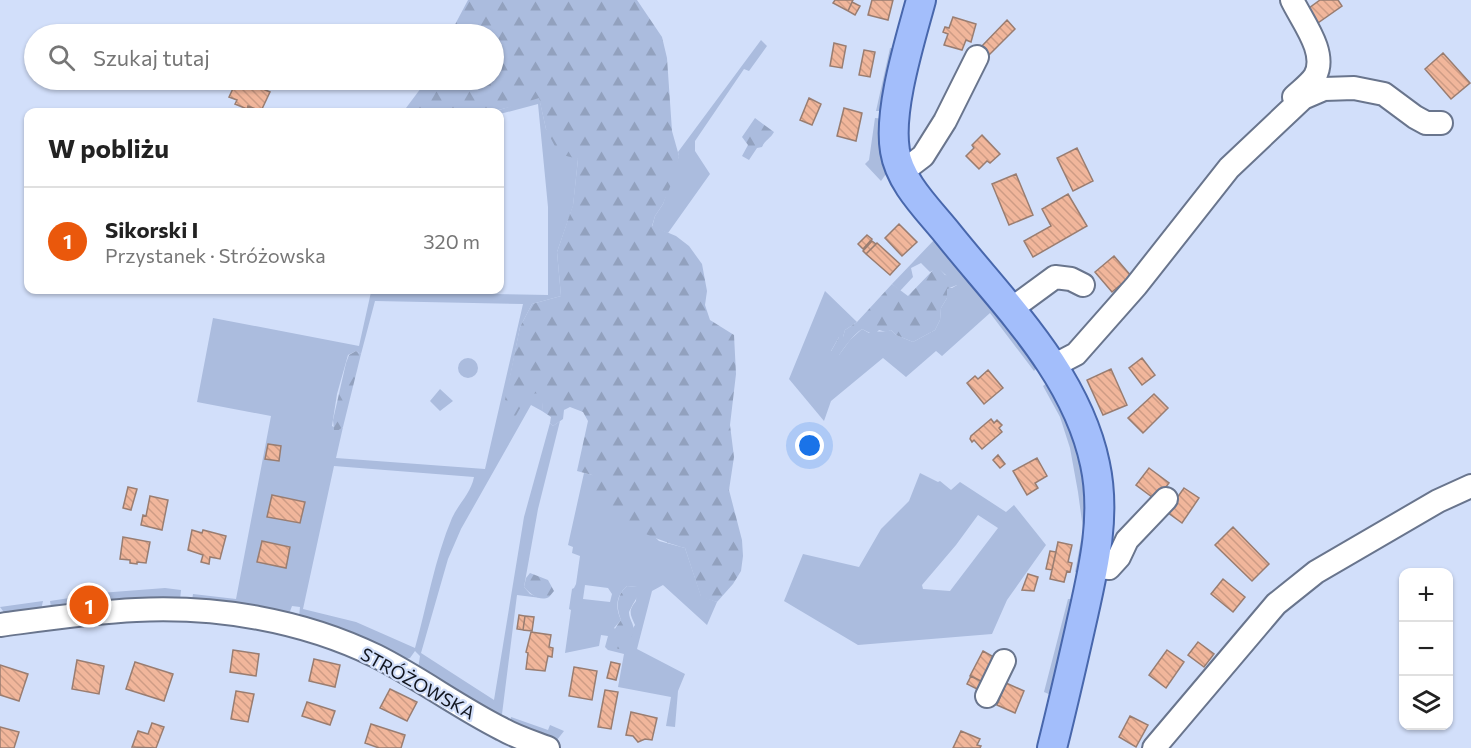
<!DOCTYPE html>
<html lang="pl">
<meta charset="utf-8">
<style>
:root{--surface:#fff;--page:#f6f6f6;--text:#222;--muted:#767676;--line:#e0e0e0;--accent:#ea580c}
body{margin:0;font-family:Commissioner,sans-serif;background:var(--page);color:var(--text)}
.controls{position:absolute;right:18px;bottom:18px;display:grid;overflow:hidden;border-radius:12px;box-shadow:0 2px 4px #0004}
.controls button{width:54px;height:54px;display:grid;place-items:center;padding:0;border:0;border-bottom:2px solid var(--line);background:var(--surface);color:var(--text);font:30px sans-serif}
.you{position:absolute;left:810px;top:446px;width:21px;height:21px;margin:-15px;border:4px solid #fff;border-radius:50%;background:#1a73e8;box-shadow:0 0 0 9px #1a73e833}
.badge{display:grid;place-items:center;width:39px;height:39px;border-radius:50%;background:var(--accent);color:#fff;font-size:20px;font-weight:700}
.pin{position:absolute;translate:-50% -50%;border:3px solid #fff;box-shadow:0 2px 6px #0006}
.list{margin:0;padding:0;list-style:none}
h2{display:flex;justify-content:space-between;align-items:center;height:78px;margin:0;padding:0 24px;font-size:26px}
h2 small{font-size:20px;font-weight:400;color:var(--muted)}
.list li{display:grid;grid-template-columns:39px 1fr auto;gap:18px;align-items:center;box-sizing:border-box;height:108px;padding:0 24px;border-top:2px solid var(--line)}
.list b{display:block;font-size:22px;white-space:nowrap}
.list p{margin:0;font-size:20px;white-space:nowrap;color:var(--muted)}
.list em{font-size:20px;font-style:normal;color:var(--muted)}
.icon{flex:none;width:33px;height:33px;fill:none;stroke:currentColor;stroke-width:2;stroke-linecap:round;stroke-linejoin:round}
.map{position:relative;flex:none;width:1471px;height:748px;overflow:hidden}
.search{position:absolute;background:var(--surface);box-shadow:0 2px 4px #0004;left:24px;top:24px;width:480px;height:66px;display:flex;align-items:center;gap:15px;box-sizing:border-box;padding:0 21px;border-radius:33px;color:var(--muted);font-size:22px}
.panel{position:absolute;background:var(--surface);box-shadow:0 2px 4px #0004;left:24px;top:108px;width:480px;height:186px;border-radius:12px}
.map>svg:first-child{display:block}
</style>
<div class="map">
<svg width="1471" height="748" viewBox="0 0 1471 748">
<defs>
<pattern id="forest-firs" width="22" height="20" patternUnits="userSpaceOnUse" patternTransform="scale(1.5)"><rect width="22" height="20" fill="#abbcde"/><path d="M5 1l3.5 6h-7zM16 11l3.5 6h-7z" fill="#92a1be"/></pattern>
<pattern id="building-back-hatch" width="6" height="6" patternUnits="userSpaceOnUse" patternTransform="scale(1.5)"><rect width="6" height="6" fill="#f1b69b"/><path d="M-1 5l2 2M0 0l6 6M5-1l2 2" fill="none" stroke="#ce9c85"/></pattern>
</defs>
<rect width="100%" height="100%" fill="#d2dffa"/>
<!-- grass -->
<path fill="#abbcde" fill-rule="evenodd" d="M761,40L767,46L749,71L744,69L695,141V151L710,174L668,233L652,227L655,216L663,204L679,156L678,152Z
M890,48H895L886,111H876Z
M539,97L546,129L578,159L573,206L557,252L561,296L532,304L520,327L509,383L528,393H544L542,411L531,405L461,529L448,559L421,653L494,700L524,517L550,423L553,426L560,421L538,509L524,587L530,594L541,598L517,595L502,714L499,715L418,669L420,656L415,651L410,658L404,659L299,617L300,607L292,606L289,614L192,600L193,594L236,599L271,416L197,402L213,318L359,346L371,292L548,295V207L538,104L500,114L493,112ZM375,301L523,304L485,469L336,458L343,427L339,430L332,426L337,394L348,355L356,351L361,354ZM334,466L474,477C471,493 459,503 452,518C435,558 427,605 415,648L356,622L303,609Z
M875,118L885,119L892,180L886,174L881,181L865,164L869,160Z
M896,186L1038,366L1034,371L990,313L942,356L936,351L906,377L883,358L831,401L824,421L789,379L825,291L857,322L845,330L843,337H839L831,351L839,355L850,340L862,329L869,333C879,330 884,333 891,330L896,335L913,342L935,330L940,320L941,308L947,298V288H952L957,285L938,268L930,272L921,263L911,268L913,277L900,291L892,284L935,239Z
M458 368a10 10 0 1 1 20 0a10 10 0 1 1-20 0Z
M1047,383L1057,389L1089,483L1082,572H1075L1083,529L1078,492L1070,448L1060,417L1043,386Z
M440,389L453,401L440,411L430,401Z
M584,473L592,475L659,541L685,548L701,596L717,602L707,625L663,585L652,591L637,649L685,674L678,691L675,727L666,726L671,697L618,687L624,654L608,650L605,647L608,636L601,635L599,646L565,653L571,610L569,609L572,589L574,588L576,584L580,556L572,553L573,547L568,545ZM585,585L608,588L612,594L610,602L583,599ZM627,586L637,587L636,601C628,611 630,614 635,625L627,637L614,628L621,620C615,607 616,596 627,586Z
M920,473L938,482L940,481L951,490L960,482L1006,512L1014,505L1046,545L1007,600L992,634L858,645L784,601L803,554L859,567L881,529L909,501ZM978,515L998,528L950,591L923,589L922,585L956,545Z
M165,588L181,590L180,600L101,603L100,593Z
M89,595L87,605L51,607L50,601Z
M1068,599H1072L1074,605L1051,695L1044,692Z
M43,601L41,610L6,615L0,607Z
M511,717L548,730L550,725L564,731L557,740L510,722Z"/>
<!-- forest -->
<path fill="url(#forest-firs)" d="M468,0H637L662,37L667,58L672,131L679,156L675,175L663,204L655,216L652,226L676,236L689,246L702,264L707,291L705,305L710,320L734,335L736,374L730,425L734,457L729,490L742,540L743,556L741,571L733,584L717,602L701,597L685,548C656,540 614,523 596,498C593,493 593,482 592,475L577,471L588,421L583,412L570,407L564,410L563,419L553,426L550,423L551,417L542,411L543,393L528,394L514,419L505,413L508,402L505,400L520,327L532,304L561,296L557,252L573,205L578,159L559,154L546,129L539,98C507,108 480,119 445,110L440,112H403L427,80H494V34H450Z
M755,118L774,132C771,138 765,140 762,147L757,148L749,160L742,156L748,145L742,137Z
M936,267L939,268L945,275L955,276L958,281L957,285L947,289V298L941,308L940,320L935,330L913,342L896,335L891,330L886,332L879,330L874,335L862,329C852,336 844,348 837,358L832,359L829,355L839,337H843L845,330L857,322L892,284L908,296Z
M356,351L361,354L343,427L339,430H334L333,420L346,363L349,355Z
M530,573L548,580L554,591L549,597C540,602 530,594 524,587L526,578Z
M627,586L637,587L641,590C639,595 629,609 629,613C630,623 637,625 631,637H627V644L624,648L618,649C607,639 613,631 621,620C616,607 616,596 627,586Z"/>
<!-- building -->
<path fill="url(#building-back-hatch)" stroke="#997d71" stroke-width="1.5" d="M835,0H853L848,11L833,3Z
M872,0H893L888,20L868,15Z
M1320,0H1338L1342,6L1315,25L1305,11Z
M852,2L860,6L855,15L848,11Z
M953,17L976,24L971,42L966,40L962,50L944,45L948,34L943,32L945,27L949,28Z
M1007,20L1015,29L989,55L981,47Z
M259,26L281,34H256Z
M834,43L846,46L842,68L830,66Z
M864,50L875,52L870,77L859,75Z
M1443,53L1470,83L1451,99L1425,69Z
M237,80H242L270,92L261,111L248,106L247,109L235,104L237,100L229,97Z
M809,98L821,104L812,125L800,120Z
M844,108L862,113L856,141L837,136Z
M982,135L1000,154L990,163L987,161L979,169L966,156L974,148L972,145Z
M1077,148L1093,181L1073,191L1057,158Z
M1016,174L1033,215L1009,225L992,184Z
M1068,194L1087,226L1033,257L1024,241L1051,226L1042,209Z
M899,224L917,242L902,256L885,238Z
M867,235L872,239L863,249L858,244Z
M872,241L876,244L866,254L863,251Z
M877,243L900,264L890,275L866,254Z
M1114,256L1131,276L1112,292L1095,272Z
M1142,358L1155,375L1142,385L1129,368Z
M1111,369L1127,405L1103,415L1087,380Z
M988,370L1003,388L984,404L967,383L975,376L978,379Z
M1154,394L1168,408L1143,433L1128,418Z
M991,419L994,423L997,420L1002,425L999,428L1002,432L982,449L974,440L972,442L970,439L971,436Z
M268,444L281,446L279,461L265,459Z
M998,455L1005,464L1000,468L993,460Z
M1037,458L1047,476L1035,483L1038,488L1027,495L1013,471Z
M1149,468L1169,483L1156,500L1136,485Z
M128,487L137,489L131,510L123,508Z
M1184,488L1199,498L1182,523L1167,512Z
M272,495L305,502L300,523L267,517Z
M150,496L168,500L162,530L141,525L143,515L146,516Z
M1233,527L1269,564L1252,581L1215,545Z
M192,530L202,533L203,530L226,536L220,559L210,557L209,564L201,562L203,555L188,550Z
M123,537L150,542L146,563L137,562V564L130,563V560L120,559Z
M262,541L290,547L286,568L257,562Z
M1058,542L1072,545L1068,562L1072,563L1070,572L1067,571L1064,582L1050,579Z
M1050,551L1056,552L1052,570L1046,569Z
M1028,574L1038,577L1034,591L1022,590Z
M1223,579L1245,597L1233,612L1211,594Z
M519,615L525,616L523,630L517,629Z
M525,616L534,617L532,631L523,630Z
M531,632L551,635L549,647L553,648L552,657L548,656L545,671L526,669L528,653L526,652Z
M1198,642L1214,654L1204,667L1188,655Z
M233,650L259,654L256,676L230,672Z
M1167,650L1184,662L1166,688L1149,675Z
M983,651L999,660L987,684L970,676Z
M314,659L340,665L335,687L309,681Z
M77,660L104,666L99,694L72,689Z
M135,662L173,674L164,701L126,689Z
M611,662L620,664L616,680L607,678Z
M0,665L28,674L19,701L0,695Z
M574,667L597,671L592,700L569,696Z
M971,676L985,683L981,691L967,684Z
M1006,683L1024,691L1015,713L997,705Z
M390,689L417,702L407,721L380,708Z
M605,690L618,692L611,729L598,727Z
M236,691L254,694L248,722L231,719Z
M307,702L335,711L330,725L302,716Z
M631,712L657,718L652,740L645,739L638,742L633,736L626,735Z
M1130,716L1148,725L1136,747L1119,737Z
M152,723L164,727L156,748L132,747L138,731L148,734Z
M371,724L405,735L401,748H379L365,743Z
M0,727L19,732L14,748H0Z
M961,731L980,739L977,745L981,746L980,748H953Z"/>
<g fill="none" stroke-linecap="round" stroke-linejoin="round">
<defs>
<path id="minor" d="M1292,0C1302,21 1328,53 1315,76C1310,84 1300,91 1294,97
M902,172L923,156L945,121L977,57
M1010,310L1055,277L1071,279L1083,285
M1053,366L1076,354L1136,286L1229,168L1303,98L1324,89L1354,88L1384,94L1415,117L1426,123H1441
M1094,567L1109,568L1119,557L1127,540L1166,499
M0,625C45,619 91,612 136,610C217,606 302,620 376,656C420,678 458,707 502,729C516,737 532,742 548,748
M987,696L1004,661
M1154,748L1276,604L1316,572L1438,501L1471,486"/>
<path id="major" d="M921,0C910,41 888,110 895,151C900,183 928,209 948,234C1004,304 1076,373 1095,464C1107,519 1092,575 1080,629C1071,669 1062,708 1052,748"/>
</defs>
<!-- minor casing -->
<use href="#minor" stroke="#69758d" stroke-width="26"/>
<!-- major casing -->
<use href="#major" stroke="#4867ac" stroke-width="32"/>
<!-- minor -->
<use href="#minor" stroke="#fff" stroke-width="22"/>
<!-- major -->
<use href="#major" stroke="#a3befb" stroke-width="28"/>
</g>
<g text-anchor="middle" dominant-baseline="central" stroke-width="4.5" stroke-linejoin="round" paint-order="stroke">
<!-- street labels -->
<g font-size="18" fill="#11151e" stroke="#d2dffa">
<text transform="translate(418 683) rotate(29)">STRÓŻOWSKA</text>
</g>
</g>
</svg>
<div class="controls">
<button>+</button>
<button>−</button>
<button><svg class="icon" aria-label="layers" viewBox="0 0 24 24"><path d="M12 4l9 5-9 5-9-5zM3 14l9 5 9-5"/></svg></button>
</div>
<div class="you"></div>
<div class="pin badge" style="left:89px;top:605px">1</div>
<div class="search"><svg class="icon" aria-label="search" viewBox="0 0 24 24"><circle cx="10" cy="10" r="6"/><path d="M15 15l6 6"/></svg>Szukaj tutaj</div>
<section class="panel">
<h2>W pobliżu<small></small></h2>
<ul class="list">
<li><span class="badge">1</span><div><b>Sikorski I</b><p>Przystanek · Stróżowska</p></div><em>320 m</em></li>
</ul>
</section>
</div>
